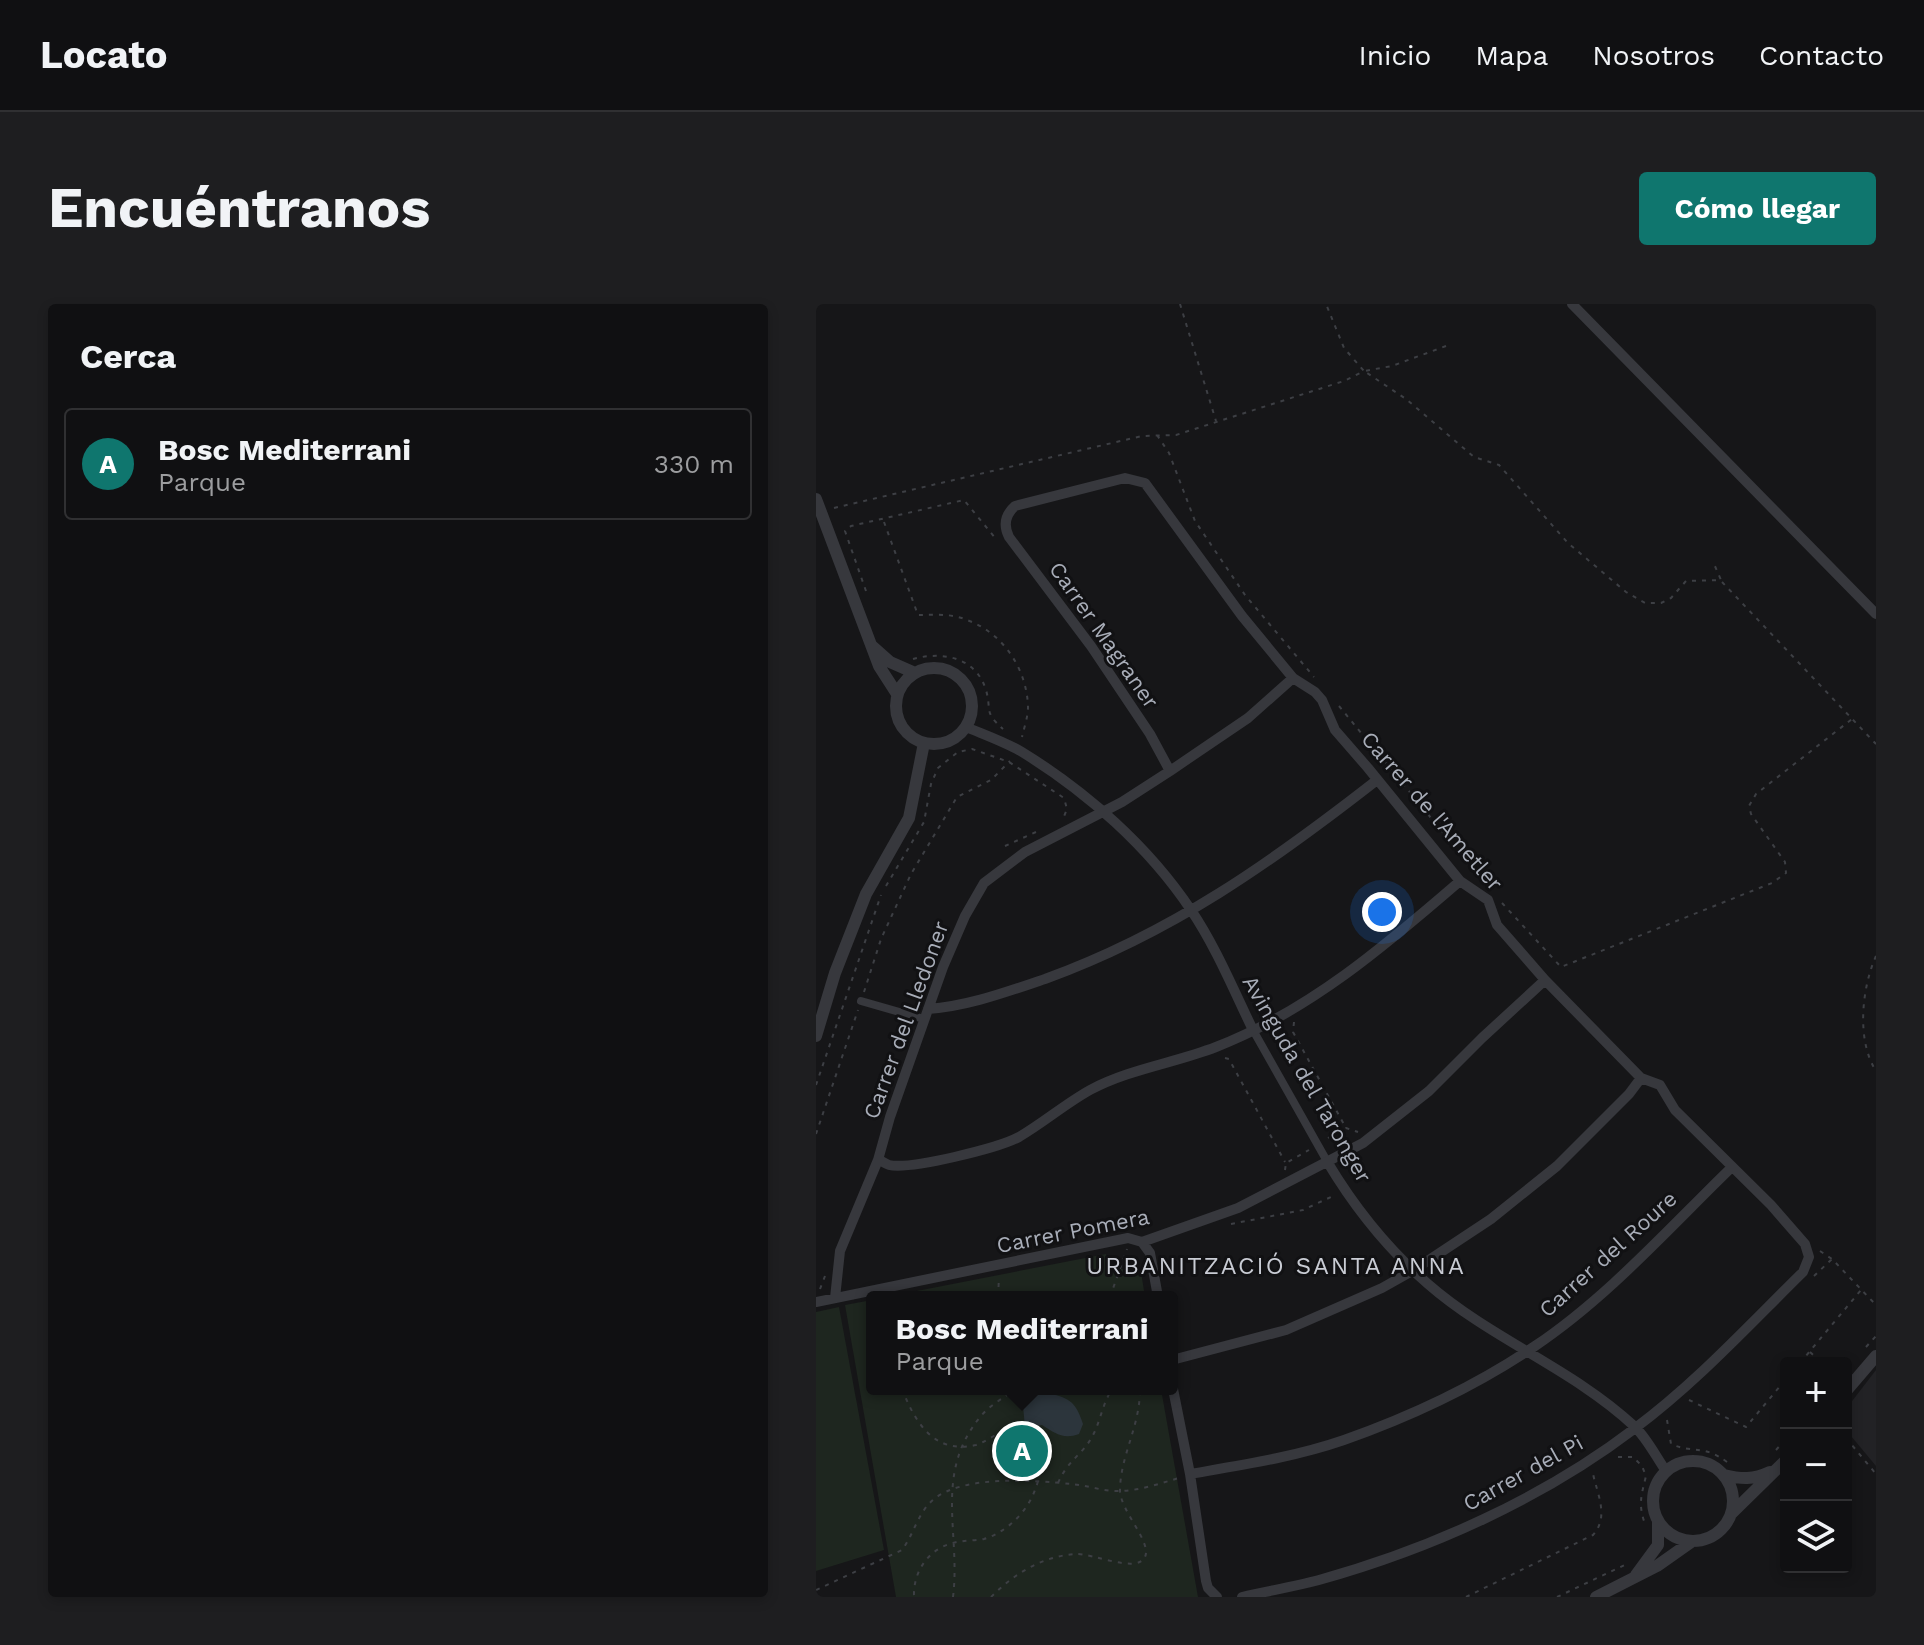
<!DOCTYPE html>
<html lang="es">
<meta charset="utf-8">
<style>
:root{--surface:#101012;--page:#1e1e20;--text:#f1f3f6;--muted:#9c9d9f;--line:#303032;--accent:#0f766e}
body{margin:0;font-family:"Work Sans",sans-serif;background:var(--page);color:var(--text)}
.controls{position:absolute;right:24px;bottom:24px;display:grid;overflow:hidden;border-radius:8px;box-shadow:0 4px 12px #0003}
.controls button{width:72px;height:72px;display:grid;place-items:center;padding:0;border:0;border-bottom:2px solid var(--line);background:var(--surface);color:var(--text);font:40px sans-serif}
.you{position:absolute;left:566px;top:608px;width:28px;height:28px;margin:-20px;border:6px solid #fff;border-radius:50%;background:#1a73e8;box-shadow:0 0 0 12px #1a73e833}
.badge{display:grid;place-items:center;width:52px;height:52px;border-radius:50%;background:var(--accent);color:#fff;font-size:26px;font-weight:700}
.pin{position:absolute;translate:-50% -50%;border:4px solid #fff;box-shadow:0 2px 8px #0006}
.popup{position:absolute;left:50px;top:987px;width:312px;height:104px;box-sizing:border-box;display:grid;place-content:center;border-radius:8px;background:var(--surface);filter:drop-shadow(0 2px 6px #0005);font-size:26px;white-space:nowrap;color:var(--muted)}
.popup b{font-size:30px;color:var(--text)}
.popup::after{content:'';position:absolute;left:50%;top:100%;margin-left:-16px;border:16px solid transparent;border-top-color:var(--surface)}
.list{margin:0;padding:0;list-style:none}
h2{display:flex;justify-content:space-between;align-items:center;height:104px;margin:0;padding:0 32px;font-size:34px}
h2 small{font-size:26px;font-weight:400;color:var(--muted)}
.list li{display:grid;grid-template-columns:52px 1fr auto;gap:24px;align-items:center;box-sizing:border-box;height:112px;margin:0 16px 16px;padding:0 16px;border:2px solid var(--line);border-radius:8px}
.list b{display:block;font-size:30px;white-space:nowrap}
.list p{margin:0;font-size:26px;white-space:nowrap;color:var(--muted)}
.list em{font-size:26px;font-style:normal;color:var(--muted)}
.icon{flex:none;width:44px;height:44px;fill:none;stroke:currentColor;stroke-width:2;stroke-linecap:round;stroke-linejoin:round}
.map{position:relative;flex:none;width:1060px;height:1293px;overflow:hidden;border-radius:8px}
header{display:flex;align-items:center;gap:48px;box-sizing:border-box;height:112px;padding:0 40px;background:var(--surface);border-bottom:2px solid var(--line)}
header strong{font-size:38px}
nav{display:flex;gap:44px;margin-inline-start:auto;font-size:28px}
.intro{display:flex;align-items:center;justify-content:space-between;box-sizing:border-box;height:192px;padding:0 48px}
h1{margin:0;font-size:56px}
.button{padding:20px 36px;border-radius:8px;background:var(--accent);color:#fff;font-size:28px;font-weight:700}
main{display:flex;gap:48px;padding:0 48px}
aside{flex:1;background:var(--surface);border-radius:8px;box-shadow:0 4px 12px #0003}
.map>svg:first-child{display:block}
</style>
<header>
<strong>Locato</strong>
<nav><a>Inicio</a><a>Mapa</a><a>Nosotros</a><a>Contacto</a></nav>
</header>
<div class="intro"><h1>Encuéntranos</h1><a class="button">Cómo llegar</a></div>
<main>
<aside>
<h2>Cerca<small></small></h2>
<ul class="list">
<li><span class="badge">A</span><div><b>Bosc Mediterrani</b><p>Parque</p></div><em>330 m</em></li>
</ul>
</aside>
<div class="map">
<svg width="1060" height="1293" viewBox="0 0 1060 1293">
<rect width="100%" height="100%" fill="#161618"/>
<!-- built -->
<path fill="#222225" d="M1060,1066V1162L1030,1126V1105Z"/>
<!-- green -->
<path fill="#1e261f" d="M290,950L294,963L325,968L329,993H70Z
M56,996V1085H345L382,1293H80L29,1001Z
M23,1003L68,1246L0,1267V1008Z"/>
<!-- water -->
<path fill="#2c353c" d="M228,1088C252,1094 259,1095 267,1120L263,1130C247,1136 239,1129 226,1121L220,1122L196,1155L183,1157L179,1154V1147L201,1137L209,1124L207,1101L216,1091Z"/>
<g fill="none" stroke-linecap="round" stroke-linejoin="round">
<!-- path -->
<path stroke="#3d3f44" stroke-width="2" stroke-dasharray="4 6" stroke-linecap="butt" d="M364,0L400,117
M630,42L576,62L548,67L590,95L658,153L683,161L752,239L810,288L829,299H845L855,294L870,277L905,276L898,260
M341,131L353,149L379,217L429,291L498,373
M18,204L326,132L360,131L528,77L548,67L528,44L510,0
M68,218L102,311C118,311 135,309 151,316C187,329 211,365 212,403C212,413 208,424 206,433
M906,278L1060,440
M50,287L29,227L35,222L148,196L180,235
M97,355C126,347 160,353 170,386C176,407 167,407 187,425
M523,402L666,576
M189,542L220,528
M70,582L108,518L115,480L122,464L142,448L156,445L193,458L248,494L251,505L247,515
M686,599L745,663L956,579L970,569L969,558L935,510L933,502L940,490L1036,415
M1060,652C1046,683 1040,736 1060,767
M48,688L65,635L95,570L141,493L175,476L194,457
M478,718L477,728L530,824
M409,754L413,755L469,858
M0,781L65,591
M0,830L42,706
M512,834L530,824L542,828
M469,866L470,859L493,846
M415,920L487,906L517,892
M1004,947L1016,955L1060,1001
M998,972L1016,955
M4,985L9,972
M182,993L183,973
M294,993L311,945
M1050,1043L1060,1032
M994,1048L1006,1059
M984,1059L1045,986
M86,1085C99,1118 118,1151 160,1141C170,1138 178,1130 188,1128C200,1124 220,1131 223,1144C227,1158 224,1173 219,1186C211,1208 191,1228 168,1235C158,1237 147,1236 137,1239C112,1245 97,1268 98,1293
M873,1096L930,1123L970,1075
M851,1116L855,1140C878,1150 887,1140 911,1158
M1030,1134L1060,1170
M960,1146L970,1135
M802,1153H817L826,1162L830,1172C826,1189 822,1199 828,1217
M242,1179C252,1156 266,1151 276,1133C284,1119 286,1101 296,1085
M0,1286L86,1246C98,1230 102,1208 118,1195C148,1171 218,1176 255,1180C269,1181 283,1186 297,1187C320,1188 342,1180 363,1174
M137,1293C145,1229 117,1169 165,1112C174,1101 189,1093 200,1085
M175,1293C198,1270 226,1252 260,1250C276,1249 321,1270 329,1253C336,1238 305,1208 304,1187C304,1152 324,1123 324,1085
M650,1293L777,1231C793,1213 782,1192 777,1170
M741,1293L813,1259"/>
<!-- pedestrian -->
<path stroke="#37383d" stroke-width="8" d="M45,697L108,715
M437,726L512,859"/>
<!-- minor -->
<path stroke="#37383d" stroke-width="10" d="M756,0L1060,310
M150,423C169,431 189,438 206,448C271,488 333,543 375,606C400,643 418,687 437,726
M354,467L334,430L275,342L193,233C187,221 189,211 199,202L309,174L329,179L426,312L477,374L499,388L506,396L519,426L552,464L644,577L672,596L681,621L729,676L825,774L844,781L859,806L955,901L989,940L993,953L987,968C932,1022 880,1079 818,1125C726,1195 614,1245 503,1276C477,1283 451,1287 426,1293
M112,705C153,702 190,688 229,675C356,629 456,558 561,476
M62,856C64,856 72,861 73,861C94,866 183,844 203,833C227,819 249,800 274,786C313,765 359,759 400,743C493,707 570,641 644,577
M512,859C539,904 573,946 612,980C675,1035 757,1065 818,1122C831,1134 840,1153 850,1167
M326,938L334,949L342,993
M19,994L24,947L62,856L74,813L127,663L149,612L168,579L209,548L306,498L354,467L432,414L477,374
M0,998L312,934L326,938L422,904L547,839L613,787L666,734L729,676
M356,1056L470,1026L566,984L598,966L675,915L741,862L813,790L825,774
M356,1080L374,1170L390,1277L392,1284L401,1293
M374,1170C426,1161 479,1153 528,1136C596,1112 660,1082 719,1042C792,993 853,924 916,863"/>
<!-- tertiary -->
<path stroke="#37383d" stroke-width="12" d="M0,195L63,362L81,390
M56,342L74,358L99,369
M80 402a38 38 0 1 1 76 0a38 38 0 1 1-76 0Z
M0,732L19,669L50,590L93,514L108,439
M1030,1087L1060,1052
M837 1197a40 40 0 1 1 80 0a40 40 0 1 1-80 0Z
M908,1171C925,1175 937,1176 954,1168
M916,1209L970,1156
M820,1271L842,1241V1217
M780,1293L841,1262L875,1238"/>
</g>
<g text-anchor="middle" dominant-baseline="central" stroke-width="6" stroke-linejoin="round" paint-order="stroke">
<!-- street labels -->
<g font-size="22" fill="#a8adb8" stroke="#111113">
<text transform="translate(288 331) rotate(55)">Carrer Magraner</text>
<text transform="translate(616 507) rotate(49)">Carrer de l'Ametler</text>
<text transform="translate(90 716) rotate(-70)">Carrer del Lledoner</text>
<text transform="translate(491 775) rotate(60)">Avinguda del Taronger</text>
<text transform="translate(257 927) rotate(-11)">Carrer Pomera</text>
<text transform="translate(792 950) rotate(-42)">Carrer del Roure</text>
<text transform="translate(707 1169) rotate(-29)">Carrer del Pi</text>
</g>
<!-- neighbourhood labels -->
<g font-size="24" letter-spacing="2" fill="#c9ccd4" stroke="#111113">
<text x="460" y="962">URBANITZACIÓ SANTA ANNA</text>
</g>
</g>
</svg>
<div class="controls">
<button>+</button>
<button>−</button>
<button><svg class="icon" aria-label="layers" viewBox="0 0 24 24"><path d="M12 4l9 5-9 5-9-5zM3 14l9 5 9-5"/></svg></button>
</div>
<div class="you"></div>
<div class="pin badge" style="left:206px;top:1147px">A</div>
<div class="popup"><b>Bosc Mediterrani</b>Parque</div>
</div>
</main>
